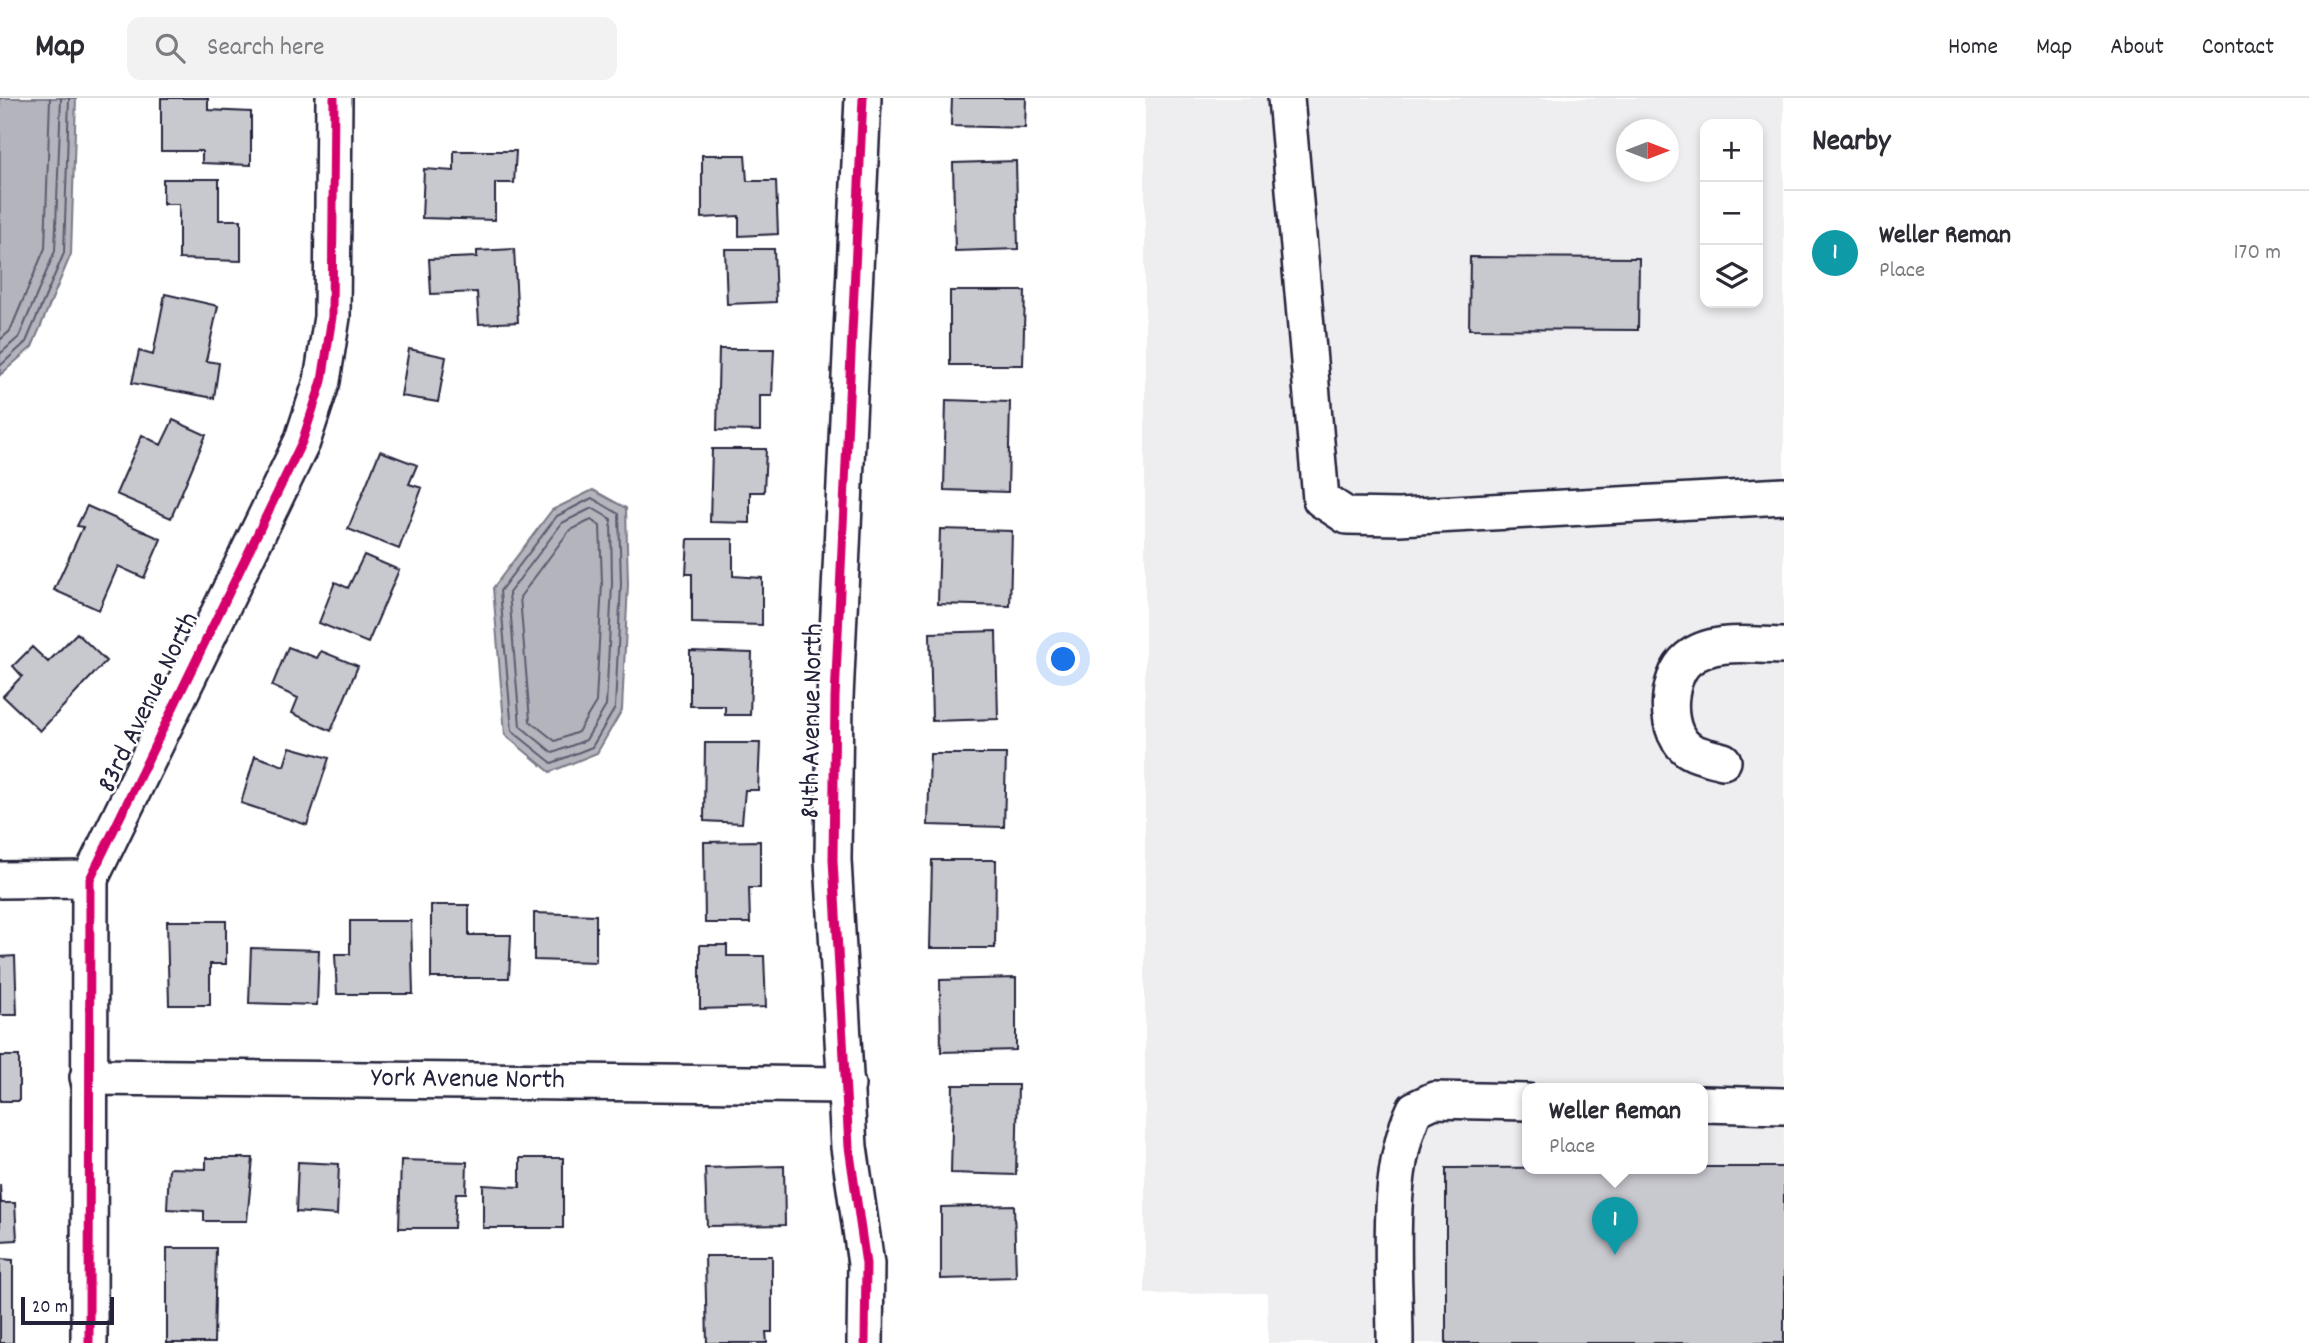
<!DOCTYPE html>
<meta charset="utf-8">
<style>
:root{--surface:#fff;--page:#f2f2f3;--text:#2b2b33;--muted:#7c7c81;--line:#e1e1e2;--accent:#1f6fb2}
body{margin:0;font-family:Dekko,sans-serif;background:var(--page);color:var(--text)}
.controls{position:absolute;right:21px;top:21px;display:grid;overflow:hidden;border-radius:14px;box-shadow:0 4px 10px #0003}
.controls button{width:63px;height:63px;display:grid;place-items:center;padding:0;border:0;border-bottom:2px solid var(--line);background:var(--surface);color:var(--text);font:35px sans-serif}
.compass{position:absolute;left:1616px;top:21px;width:63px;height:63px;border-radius:50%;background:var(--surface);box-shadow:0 4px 10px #0003;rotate:90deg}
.scale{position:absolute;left:21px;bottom:18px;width:93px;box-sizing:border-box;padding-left:7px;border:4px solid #22223b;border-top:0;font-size:19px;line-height:24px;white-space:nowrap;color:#22223b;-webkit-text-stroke:5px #fff;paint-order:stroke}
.you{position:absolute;left:1064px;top:562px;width:24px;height:24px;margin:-18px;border:5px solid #fff;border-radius:50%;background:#1a73e8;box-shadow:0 0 0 10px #1a73e833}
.badge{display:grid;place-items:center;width:46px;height:46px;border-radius:50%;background:var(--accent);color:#fff;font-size:23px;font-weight:700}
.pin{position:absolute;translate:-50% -58px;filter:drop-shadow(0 2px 4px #0008)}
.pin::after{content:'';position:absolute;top:37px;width:24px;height:21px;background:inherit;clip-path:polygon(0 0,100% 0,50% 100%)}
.popup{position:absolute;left:1522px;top:985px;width:186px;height:91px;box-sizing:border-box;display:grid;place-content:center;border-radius:14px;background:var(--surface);filter:drop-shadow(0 2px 5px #0005);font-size:23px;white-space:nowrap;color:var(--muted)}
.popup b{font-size:26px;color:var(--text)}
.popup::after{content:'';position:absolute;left:50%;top:100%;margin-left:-14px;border:14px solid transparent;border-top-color:var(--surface)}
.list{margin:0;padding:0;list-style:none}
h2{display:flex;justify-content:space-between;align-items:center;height:91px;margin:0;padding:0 28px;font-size:30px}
h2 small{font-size:23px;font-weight:400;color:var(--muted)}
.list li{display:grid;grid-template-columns:46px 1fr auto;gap:21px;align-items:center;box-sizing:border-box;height:126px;padding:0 28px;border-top:2px solid var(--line)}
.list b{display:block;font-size:26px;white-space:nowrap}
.list p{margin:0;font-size:23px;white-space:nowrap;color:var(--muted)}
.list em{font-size:23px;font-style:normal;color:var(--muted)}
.icon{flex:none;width:38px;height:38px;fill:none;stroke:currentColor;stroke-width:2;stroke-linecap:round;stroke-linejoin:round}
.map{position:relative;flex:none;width:1784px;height:1245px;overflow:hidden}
header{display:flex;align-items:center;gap:42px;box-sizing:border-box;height:98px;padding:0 35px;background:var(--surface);border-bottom:2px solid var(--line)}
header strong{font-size:33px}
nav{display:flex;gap:38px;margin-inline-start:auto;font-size:24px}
.search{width:490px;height:63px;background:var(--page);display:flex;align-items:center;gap:18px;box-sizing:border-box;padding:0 24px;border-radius:14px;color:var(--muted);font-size:26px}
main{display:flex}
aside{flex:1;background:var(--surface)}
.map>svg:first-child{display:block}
</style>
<header>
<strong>Map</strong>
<div class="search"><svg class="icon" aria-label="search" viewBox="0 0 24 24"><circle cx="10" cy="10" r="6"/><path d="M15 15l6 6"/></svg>Search here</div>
<nav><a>Home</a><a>Map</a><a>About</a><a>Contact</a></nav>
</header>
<main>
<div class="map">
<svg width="1784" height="1245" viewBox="0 0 1784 1245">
<rect width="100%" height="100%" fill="#fff"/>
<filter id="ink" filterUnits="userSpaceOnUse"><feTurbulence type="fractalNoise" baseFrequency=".0143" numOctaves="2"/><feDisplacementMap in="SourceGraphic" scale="14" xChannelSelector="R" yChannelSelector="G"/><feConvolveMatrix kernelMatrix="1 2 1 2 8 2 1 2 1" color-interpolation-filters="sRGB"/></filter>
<g filter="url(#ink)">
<!-- built -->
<path fill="#eeeef1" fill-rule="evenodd" d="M1145,0H1784V1245H1268L1267,1195L1145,1196ZM1705,26H1758V205H1705ZM1626,32H1668V74H1626ZM1528,991H1702V1071H1528Z"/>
<!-- water -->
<path fill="#b4b4bc" stroke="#7a7a88" stroke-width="2" d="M0,0H76L71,156L32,249L0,277Z
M593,392L626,410L628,486L622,612L597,655L550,674L505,637L493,490L552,412Z"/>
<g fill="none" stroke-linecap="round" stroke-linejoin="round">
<!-- shore -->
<path stroke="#5c5c6f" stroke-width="2" d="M0,242L10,233L45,150L50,0
M0,256L19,239L55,153L61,0
M0,268L26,244L64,155L69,0
M592,400L619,416L621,486L615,610L592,649L552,665L512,633L500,493L557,418Z
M592,410L611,421L612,486L606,608L586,642L553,655L520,628L509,495L562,425Z
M591,422L600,428L602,485L596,604L578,634L555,643L530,623L520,499L569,433Z"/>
</g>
<!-- building -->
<path fill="#c8c8cf" stroke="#22223b" stroke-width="2" d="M161,0H208V12L251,14V67L202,65V53H161Z
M952,0H1026L1025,30L951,28Z
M454,53H516L514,85H495V122L422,120L424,71L454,73Z
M702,57H745L747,83H776L778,136L739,138V118L702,120Z
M1016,63L1018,151L955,153L953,65Z
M163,81H219V122H241V163L179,161V106H163Z
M514,151L518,224L479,226L477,194L431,196L429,161L477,159V153Z
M725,151H774L776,204L727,206Z
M1470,159L1639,160L1638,232L1469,231Z
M950,193H1025L1023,267H950Z
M165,196L218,208L206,263L219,265L214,300L132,285L139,253L153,257Z
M409,251L446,259L438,304L401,298Z
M719,251H774L772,298H760V333L717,332Z
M946,302L1010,304L1008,394L944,392Z
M173,322L206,337L171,420L116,396L142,337L161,347Z
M712,351H766L764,394H750V425L710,424Z
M380,353L417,367L409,386L422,390L399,451L348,431Z
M87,408L161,441L144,480L118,468L99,512L54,492L83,429L77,428Z
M940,431L1012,433L1010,508L938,506Z
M688,441H733V478L762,480V527L692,525V476H686Z
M364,457L399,472L368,545L319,525L335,484L348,490Z
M996,533L998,621L932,623L930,535Z
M77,535L106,563L40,633L3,598L22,578L13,568L32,549L48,564Z
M288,549L317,560L321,553L358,568L331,633L292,615L298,600L272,588Z
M690,553L752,555L750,617H725V608H690Z
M705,645H760L758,692H745L742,725L704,723Z
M290,649L329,660L307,727L241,705L255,658L284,668Z
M930,656H1006L1004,729L928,727Z
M760,743V790H749L750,825H705L704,744Z
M932,762H996L995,850H930Z
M431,807H469V837H511L509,880H431Z
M534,815L596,817V864L534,862Z
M167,823H226V866H210V907H169Z
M350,823H411L413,896H337L335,856H350Z
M700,847H727V858H764L766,909L700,911Z
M251,850L319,852L317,907L249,905Z
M15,858L17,917H0V859Z
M1016,880V952L941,954L940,882Z
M0,958H19V1003H0Z
M953,987H1018L1016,1077L951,1075Z
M206,1060H253L247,1123H204V1113L167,1111L169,1070L206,1071Z
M520,1060H563V1130H483V1087L520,1089Z
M401,1062L467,1064L466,1095H456L454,1130H399Z
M298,1064L339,1066L337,1117L296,1114Z
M784,1068L785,1127L707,1128L705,1070Z
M1702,1069H1784V1245H1446V1070Z
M0,1086L1,1105H15L17,1142L0,1143Z
M1014,1107L1016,1179L941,1181V1109Z
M167,1150H216L214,1245H167Z
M705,1158H772V1234H766L767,1245H707Z
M0,1161L13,1162V1245H0Z"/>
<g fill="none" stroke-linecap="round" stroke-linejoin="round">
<defs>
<g id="minor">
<path d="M863,0L835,600L833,762L849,1049L866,1166L865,1245"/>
<path d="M1286,0L1321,401L1347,418L1399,419L1784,398"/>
<path d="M1723,663C1713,660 1700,658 1691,653C1663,638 1665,580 1688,561C1713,540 1754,548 1784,548"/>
<path d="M0,782L90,781"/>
<path id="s1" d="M88,979L847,987"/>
<path d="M1702,1006L1784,1008"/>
<path d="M89,1245L90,781L302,344L322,283L332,219L334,0"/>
<path d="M1395,1245C1395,1174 1384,1075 1415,1011L1434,1002L1528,1004"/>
</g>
</defs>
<!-- minor casing -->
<use href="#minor" stroke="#22223b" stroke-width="40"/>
<!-- minor -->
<use href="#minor" stroke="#fff" stroke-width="35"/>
<defs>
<path id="cycleway" d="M863,0L835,600L833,762L849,1049L866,1166L865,1245
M89,1245L90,781L302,344L322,283L332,219L334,0"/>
</defs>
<!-- cycleway casing -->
<use href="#cycleway" stroke="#fff" stroke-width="13"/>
<!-- cycleway -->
<use href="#cycleway" stroke="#d6006c" stroke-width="9"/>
</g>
</g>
<g text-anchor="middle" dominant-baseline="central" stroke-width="5" stroke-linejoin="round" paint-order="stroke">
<!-- street labels -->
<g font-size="28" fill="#22223b" stroke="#fff">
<text transform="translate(150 605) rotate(-64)">83rd Avenue North</text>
<text transform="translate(814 623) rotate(-89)">84th Avenue North</text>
<text stroke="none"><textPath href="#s1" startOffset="380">York Avenue North</textPath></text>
</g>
</g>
</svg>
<div class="controls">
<button>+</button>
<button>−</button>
<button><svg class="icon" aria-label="layers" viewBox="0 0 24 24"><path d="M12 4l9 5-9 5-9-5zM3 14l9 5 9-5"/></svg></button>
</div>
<svg class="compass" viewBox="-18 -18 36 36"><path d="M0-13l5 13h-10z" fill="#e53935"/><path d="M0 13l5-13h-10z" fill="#7c7c81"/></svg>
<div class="scale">20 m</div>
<div class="you"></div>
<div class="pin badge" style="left:1615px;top:1157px;background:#0f9aa8">1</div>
<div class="popup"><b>Weller Reman</b>Place</div>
</div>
<aside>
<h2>Nearby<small></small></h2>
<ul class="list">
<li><span class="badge" style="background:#0f9aa8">1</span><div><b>Weller Reman</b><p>Place</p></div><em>170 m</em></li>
</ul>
</aside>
</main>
